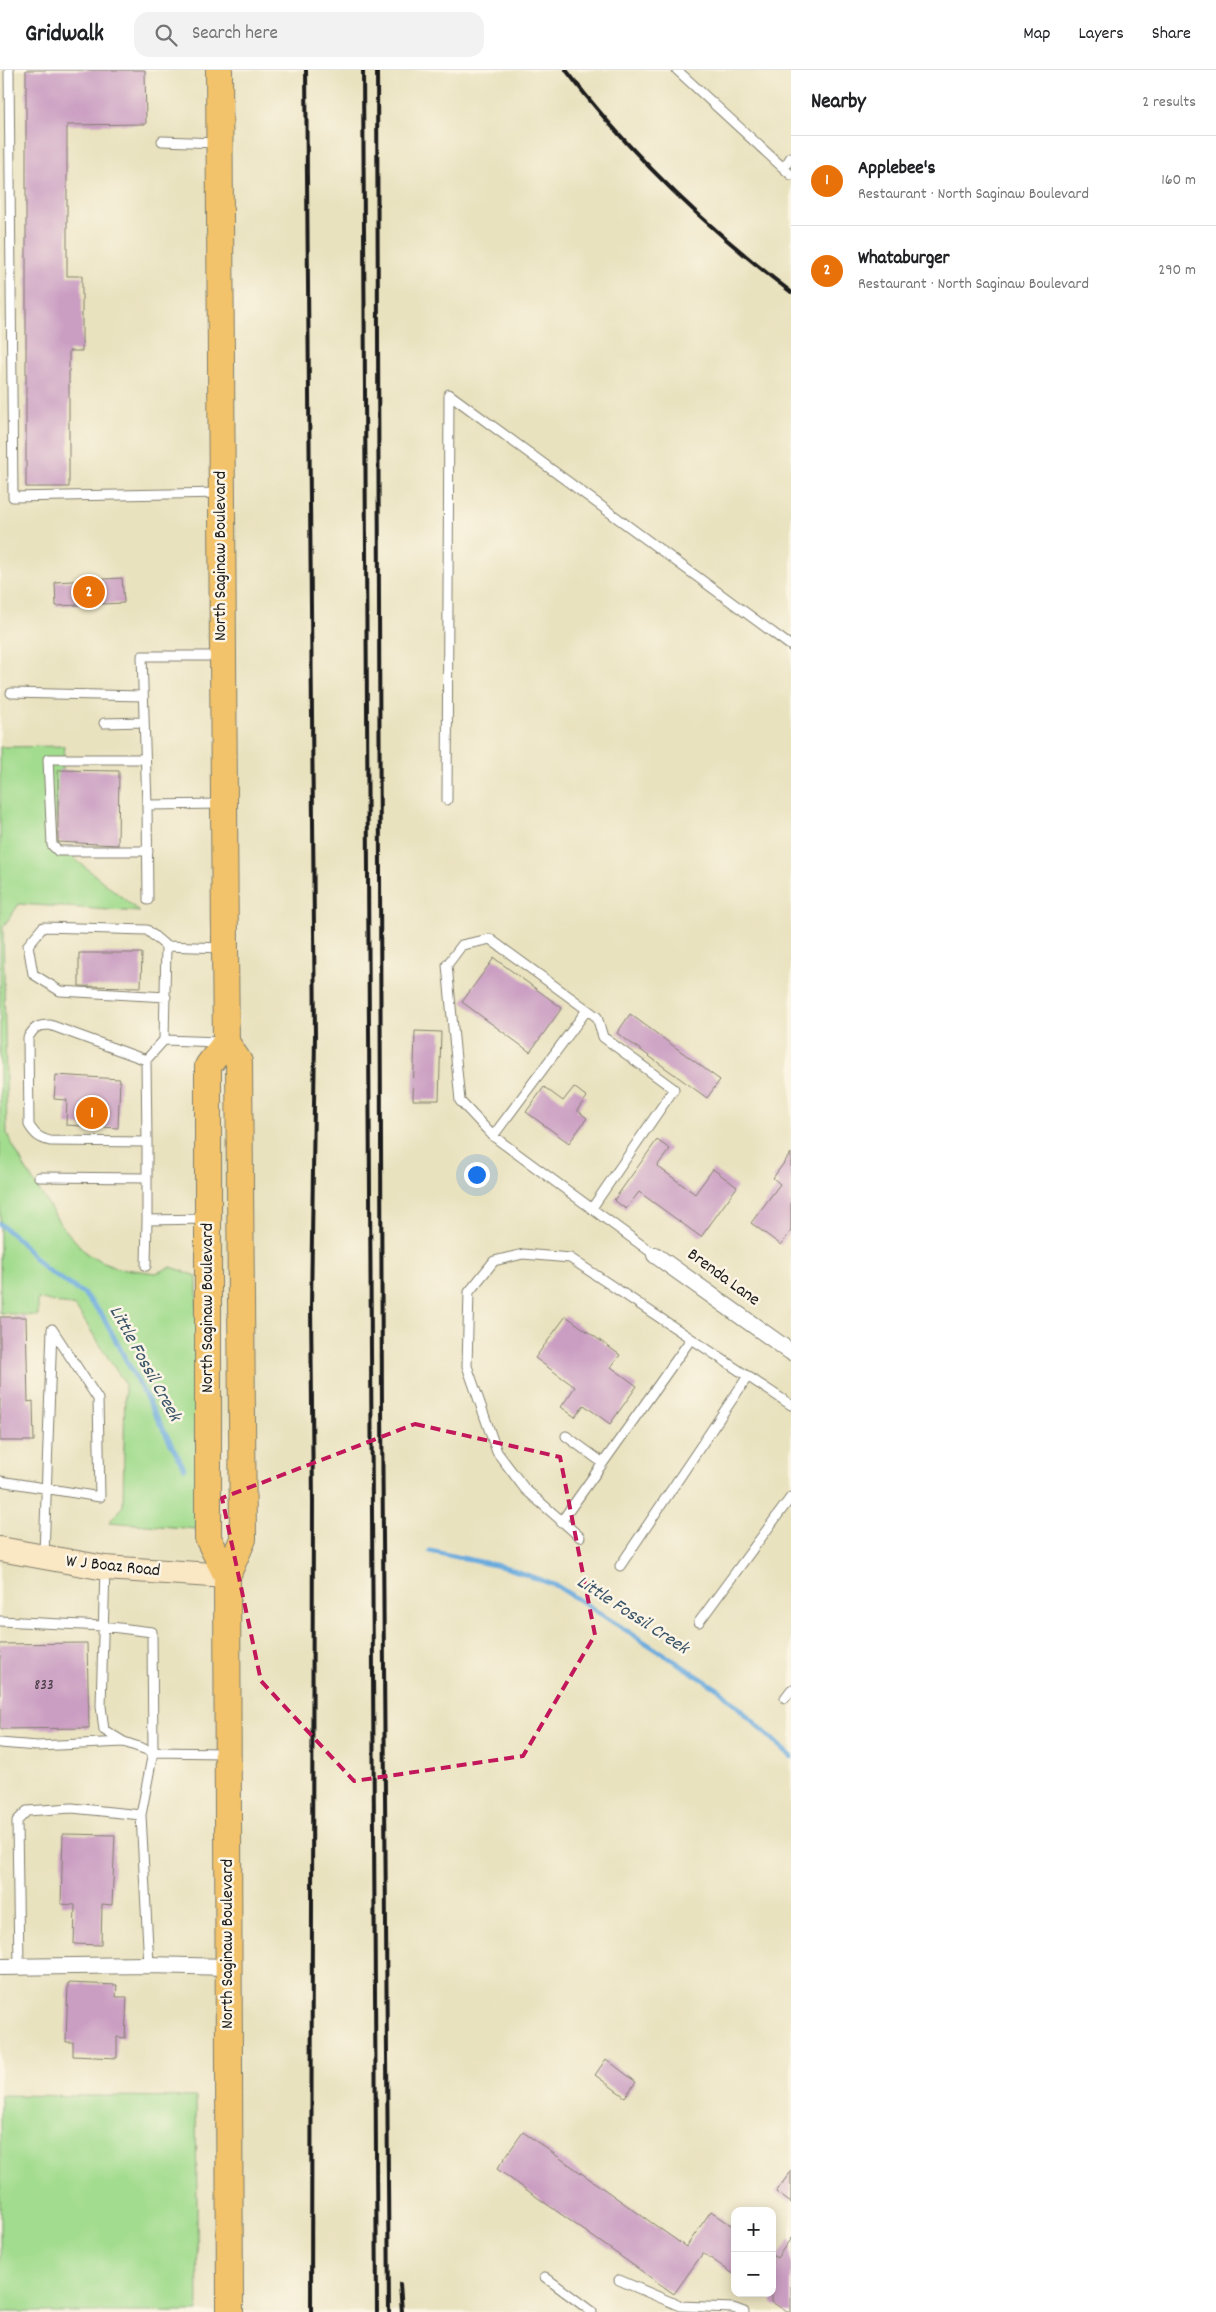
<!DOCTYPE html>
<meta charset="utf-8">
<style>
:root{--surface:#fff;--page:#f2f2f2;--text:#202124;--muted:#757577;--line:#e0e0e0;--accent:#b5179e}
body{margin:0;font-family:Dekko,sans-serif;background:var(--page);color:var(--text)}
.controls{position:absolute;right:15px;bottom:15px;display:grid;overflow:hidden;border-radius:10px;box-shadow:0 2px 12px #0003}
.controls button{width:45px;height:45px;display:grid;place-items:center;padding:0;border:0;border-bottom:1px solid var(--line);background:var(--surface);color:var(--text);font:25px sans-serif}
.you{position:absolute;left:476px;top:1104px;width:18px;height:18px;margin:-12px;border:4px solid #fff;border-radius:50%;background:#1a73e8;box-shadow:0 0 0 8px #1a73e833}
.badge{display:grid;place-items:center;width:32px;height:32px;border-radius:50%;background:var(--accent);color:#fff;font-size:16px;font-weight:700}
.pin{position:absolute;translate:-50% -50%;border:2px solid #fff;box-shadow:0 1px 5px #0006}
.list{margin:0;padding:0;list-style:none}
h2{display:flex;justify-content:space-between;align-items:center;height:65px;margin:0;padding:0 20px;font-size:21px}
h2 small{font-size:16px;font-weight:400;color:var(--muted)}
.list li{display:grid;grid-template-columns:32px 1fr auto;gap:15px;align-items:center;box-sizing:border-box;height:90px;padding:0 20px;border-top:1px solid var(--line)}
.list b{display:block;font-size:19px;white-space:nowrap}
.list p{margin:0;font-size:16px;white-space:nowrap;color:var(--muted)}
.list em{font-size:16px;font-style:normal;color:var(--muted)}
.icon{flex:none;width:28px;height:28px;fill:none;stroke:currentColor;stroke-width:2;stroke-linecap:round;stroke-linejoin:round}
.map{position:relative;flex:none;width:791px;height:2242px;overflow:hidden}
header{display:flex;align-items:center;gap:30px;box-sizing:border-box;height:70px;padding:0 25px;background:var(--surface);border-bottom:1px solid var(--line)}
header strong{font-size:24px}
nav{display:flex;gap:28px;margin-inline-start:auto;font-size:18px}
.search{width:350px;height:45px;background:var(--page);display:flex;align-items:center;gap:12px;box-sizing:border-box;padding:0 18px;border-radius:15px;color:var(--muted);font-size:19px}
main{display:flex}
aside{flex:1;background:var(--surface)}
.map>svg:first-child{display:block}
</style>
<header>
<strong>Gridwalk</strong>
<div class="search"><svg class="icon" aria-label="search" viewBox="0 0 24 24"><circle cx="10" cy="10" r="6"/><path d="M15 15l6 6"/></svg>Search here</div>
<nav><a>Map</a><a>Layers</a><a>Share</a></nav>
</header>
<main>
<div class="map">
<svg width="791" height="2242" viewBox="0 0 791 2242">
<rect width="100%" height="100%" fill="#fcf5e5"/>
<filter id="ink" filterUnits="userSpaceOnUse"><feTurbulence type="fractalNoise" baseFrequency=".02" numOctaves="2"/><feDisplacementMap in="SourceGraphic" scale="10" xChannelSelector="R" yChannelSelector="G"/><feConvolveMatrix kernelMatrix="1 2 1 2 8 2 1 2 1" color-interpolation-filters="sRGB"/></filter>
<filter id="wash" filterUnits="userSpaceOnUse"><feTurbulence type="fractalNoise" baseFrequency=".0096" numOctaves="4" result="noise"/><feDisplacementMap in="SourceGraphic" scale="20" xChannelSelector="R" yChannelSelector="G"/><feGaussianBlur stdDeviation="1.12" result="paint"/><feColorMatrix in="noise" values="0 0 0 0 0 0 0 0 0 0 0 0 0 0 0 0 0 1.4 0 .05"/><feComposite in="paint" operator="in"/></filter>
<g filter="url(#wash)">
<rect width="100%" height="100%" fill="#e9e2bf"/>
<!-- green -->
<path fill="#a2dc8e" stroke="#5f7c55" d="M65,676L53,771L140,842L19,834L3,857L7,1064L25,1098L61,1155L87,1184L117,1198L156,1203L171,1197L197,1206V1459L109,1452L123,1436L125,1314L75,1236L38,1229V1246L0,1243V677Z
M0,2025L196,2027L198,2242H0Z"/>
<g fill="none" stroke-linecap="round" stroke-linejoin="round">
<!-- stream -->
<path stroke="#6aabde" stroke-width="5" d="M0,1154L19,1170L44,1198L84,1224L102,1245L184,1398
M430,1481L508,1498L557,1516L721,1621L791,1687"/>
</g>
<g id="blocks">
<!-- building -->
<path fill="#ca9ec2" d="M26,0H145L146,54L67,55V206H82V281H69V417H26Z
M122,508L124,533L56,536L55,512Z
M58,700L119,701L118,775L58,772Z
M79,883H142L141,917L79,916Z
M494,888L562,938L530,982L462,932Z
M630,944L720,1010L707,1028L617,963Z
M415,961L441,962L439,1030H413Z
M56,1005L120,1009L118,1058L66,1055L67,1030L54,1029Z
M544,1017L563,1031L574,1017L587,1027L577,1040L587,1048L569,1073L526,1042Z
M657,1070L670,1079L657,1096L695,1124L713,1099L737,1117L701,1167L639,1122L626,1139L614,1130Z
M791,1083V1161L781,1175L751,1153L780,1114L773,1108Z
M566,1246L620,1285L611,1297L637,1316L610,1354L584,1335L575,1347L561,1337L575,1317L535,1288Z
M0,1247H26L28,1332L33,1331L34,1371H0Z
M87,1573L89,1658L0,1659V1574Z
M63,1764L115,1765L112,1835L102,1834L101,1875L74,1874L75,1835L61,1834Z
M68,1913L117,1915L116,1927H127L125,1968L117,1967V1988L73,1986V1972H66Z
M606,1989L636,2012L625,2027L595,2005Z
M523,2062L686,2177L711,2141L735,2158V2205L703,2183L674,2224L497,2099Z
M791,2101V2133L776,2122Z
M791,2168V2242H787L772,2232V2185L777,2188Z"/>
</g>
</g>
<g filter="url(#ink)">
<use href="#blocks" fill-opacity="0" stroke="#827f6e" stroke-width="1"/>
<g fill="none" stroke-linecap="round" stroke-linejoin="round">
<defs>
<path id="lane" d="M9,0L13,427L221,423
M677,0L791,105
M162,71L217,73
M784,98L791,87
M222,586H142L147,735L222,734
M11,623L143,626
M104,653L144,652
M145,689H48L52,775L58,781H148
M447,730L449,324L791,576
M147,735L148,830
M166,876L164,970L220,972
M166,927L60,921L33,904L28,875L43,857L147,860L166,876L222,878
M164,970L146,990L50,955C38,955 34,957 28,968L29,1055C35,1065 39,1068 50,1071L147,1072V1150L207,1149
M146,990L147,1072
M493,1066L587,940
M39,1107L147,1108
M592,1138L674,1019L603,967L597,947L490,869L462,875L447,895L460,1031L493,1066L655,1185
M146,1196L147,1150
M566,1366L603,1393
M0,1411L100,1427L98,1329L52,1259
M561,1452L691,1269
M580,1467L525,1419L497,1382L467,1296L469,1222L494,1191L523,1184L570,1188L791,1335
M44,1485L52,1259
M620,1496L748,1306
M105,1498L101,1636L104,1660L124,1672L153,1682L226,1683
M0,1551L103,1556L152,1562L153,1682L141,1745L149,1895
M699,1552L791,1427
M785,1628L791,1620
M0,1673L37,1676L124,1672
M19,1897L17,1751L27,1741L72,1738L141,1745
M545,2207L592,2242
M619,2210L680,2236L733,2238L744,2242"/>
<path id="street" d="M655,1185L791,1282
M0,1897L149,1895L228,1897"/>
<path id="secondary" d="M0,1479L105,1498L227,1506"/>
<path id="primary" d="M219,0L225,878L226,972L239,992L243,1469L227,1506L230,2242
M226,972L208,996V1468L227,1506"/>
</defs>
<!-- lane casing -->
<use href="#lane" stroke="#827f6e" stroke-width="11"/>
<!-- street casing -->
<use href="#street" stroke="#827f6e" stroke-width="18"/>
<!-- secondary casing -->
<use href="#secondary" stroke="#827f6e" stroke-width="26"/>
<!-- primary casing -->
<use href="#primary" stroke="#827f6e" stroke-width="28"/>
<!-- lane -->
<use href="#lane" stroke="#fff" stroke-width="9"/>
<!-- street -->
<use href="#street" stroke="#fff" stroke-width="16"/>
<!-- secondary -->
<use href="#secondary" stroke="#fae7c3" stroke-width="24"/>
<!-- primary -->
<use href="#primary" stroke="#f2c36a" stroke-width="26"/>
<!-- rail -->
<path stroke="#1c1c1c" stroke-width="4" d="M306,0L315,966L311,1236L313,1432L311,2242
M363,0L377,2242
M377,0L382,1339L389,2242
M566,0C631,86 706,157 791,222
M400,2214L402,2242"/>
</g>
</g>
<!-- marked area -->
<path fill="none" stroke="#c2185b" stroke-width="4" stroke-dasharray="10 6" stroke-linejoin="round" d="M415,1354L560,1387L595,1565L523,1686L354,1711L261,1611L222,1428Z"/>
<g text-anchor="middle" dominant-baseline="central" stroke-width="5" stroke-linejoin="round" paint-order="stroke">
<!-- number labels -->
<g font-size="15" fill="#483c46">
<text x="44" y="1616">833</text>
</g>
<!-- street labels -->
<g font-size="18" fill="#1c1c1c" stroke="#fcf5e5">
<text transform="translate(221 486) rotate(-90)">North Saginaw Boulevard</text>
<text transform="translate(723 1208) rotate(36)">Brenda Lane</text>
<text transform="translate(208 1238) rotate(-90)">North Saginaw Boulevard</text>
<text transform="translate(113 1497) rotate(6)">W J Boaz Road</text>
<text transform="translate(228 1874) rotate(-90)">North Saginaw Boulevard</text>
</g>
<!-- water labels -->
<g font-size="19" font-style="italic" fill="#3b556a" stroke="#fcf5e5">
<text transform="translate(144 1294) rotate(61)">Little Fossil Creek</text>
<text transform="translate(632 1546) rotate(33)">Little Fossil Creek</text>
</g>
</g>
</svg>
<div class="controls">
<button>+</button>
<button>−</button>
</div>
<div class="you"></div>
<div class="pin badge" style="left:92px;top:1043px;background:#e8710a">1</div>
<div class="pin badge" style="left:89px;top:522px;background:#e8710a">2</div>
</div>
<aside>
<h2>Nearby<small>2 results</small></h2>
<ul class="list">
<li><span class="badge" style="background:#e8710a">1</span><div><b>Applebee's</b><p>Restaurant · North Saginaw Boulevard</p></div><em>160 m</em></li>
<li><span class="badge" style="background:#e8710a">2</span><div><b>Whataburger</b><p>Restaurant · North Saginaw Boulevard</p></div><em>290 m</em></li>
</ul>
</aside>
</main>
